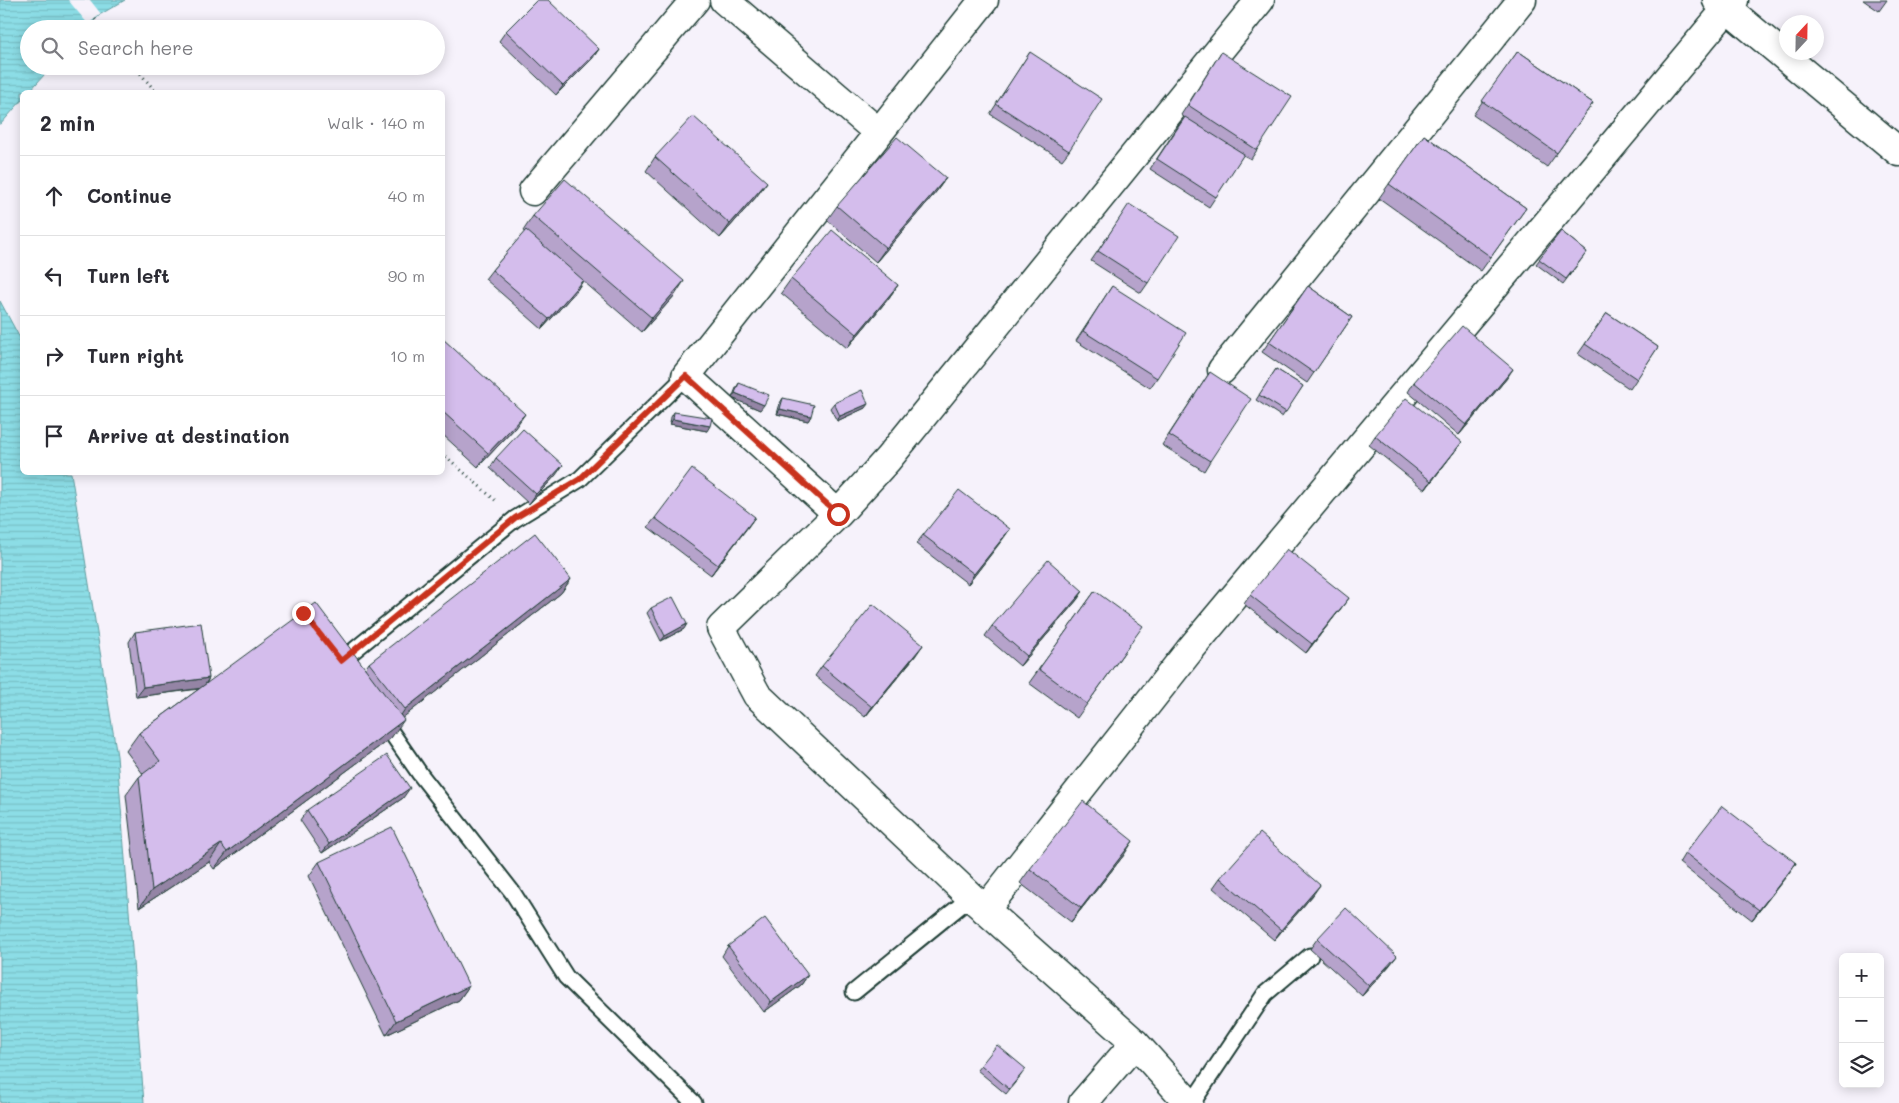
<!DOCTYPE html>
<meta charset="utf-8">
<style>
:root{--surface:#fff;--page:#f7f7f7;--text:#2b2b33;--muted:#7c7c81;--line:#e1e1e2}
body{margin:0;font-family:Mali,sans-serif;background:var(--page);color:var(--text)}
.controls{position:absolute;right:15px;bottom:15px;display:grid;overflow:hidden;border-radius:8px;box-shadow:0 2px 12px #0003}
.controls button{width:45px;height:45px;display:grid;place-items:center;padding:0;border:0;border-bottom:1px solid var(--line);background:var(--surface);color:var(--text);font:25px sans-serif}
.compass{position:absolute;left:1779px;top:15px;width:45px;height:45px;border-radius:50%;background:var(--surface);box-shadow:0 2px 12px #0003;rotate:22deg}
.stop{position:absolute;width:15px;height:15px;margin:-11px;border:4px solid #c8321e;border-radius:50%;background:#fff}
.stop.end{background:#c8321e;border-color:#fff;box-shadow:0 1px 5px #0008}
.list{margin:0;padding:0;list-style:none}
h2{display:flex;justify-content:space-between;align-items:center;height:65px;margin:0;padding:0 20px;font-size:21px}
h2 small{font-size:16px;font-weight:400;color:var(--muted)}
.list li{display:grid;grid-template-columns:32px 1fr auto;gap:15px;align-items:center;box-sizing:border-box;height:80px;padding:0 20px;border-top:1px solid var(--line)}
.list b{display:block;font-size:19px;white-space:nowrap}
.list em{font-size:16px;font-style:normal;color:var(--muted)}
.icon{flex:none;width:28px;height:28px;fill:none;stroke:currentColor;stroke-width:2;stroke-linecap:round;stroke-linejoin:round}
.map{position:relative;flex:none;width:1899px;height:1103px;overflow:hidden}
.search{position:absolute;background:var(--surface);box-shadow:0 2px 12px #0003;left:20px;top:20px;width:425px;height:55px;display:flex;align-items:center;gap:12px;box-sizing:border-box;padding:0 18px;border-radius:28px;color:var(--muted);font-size:19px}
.panel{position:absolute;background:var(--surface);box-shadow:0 2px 12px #0003;left:20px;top:90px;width:425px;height:385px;border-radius:8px}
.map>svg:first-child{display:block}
</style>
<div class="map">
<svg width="1899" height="1103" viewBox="0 0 1899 1103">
<defs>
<pattern id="water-rules" width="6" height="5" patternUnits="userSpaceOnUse" patternTransform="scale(1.25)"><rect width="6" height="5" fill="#8cdde6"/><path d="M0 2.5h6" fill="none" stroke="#78bfc6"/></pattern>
</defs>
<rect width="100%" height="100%" fill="#f6f2fb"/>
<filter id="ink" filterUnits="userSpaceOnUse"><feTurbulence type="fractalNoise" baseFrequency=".02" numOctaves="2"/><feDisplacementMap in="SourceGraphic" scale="10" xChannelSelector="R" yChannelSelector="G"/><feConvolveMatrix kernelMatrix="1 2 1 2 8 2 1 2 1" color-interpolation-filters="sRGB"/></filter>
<g filter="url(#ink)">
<!-- water -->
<path fill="url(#water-rules)" stroke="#609d9f" d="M0,0H125L101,14L85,29H29V66H52L29,92H22V100L0,125Z
M0,301L22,342V472L71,473L117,756L144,1103H0Z"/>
<!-- pier -->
<path fill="#f6f2fb" d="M68,0H90L101,14L88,24Z"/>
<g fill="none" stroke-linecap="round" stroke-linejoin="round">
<defs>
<path id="service" d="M341,661L515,519L580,479L686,376
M382,719L420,774L513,893L566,977L694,1103
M854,992L971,897
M1192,1103L1265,994L1310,956"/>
<path id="minor" d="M724,0L878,132
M984,0L686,376L838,514L721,628L757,695L971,897L1135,1043L1189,1103
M1717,0L1899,152
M533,191L695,0
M1222,370L1522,0
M838,514L888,459L1260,0
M985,910L1189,651L1734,0
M1083,1103L1135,1043"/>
</defs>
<!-- service casing -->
<use href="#service" stroke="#1f3d34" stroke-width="19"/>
<!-- minor casing -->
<use href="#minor" stroke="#1f3d34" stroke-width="31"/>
<!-- path -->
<path stroke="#1f3d34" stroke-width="3" stroke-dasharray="1 4" stroke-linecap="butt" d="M95,19L103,29
M134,66L156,92
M442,453L496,501"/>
<!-- service -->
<use href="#service" stroke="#fff" stroke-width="15"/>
<!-- minor -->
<use href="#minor" stroke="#fff" stroke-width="28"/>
</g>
<!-- wall -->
<path fill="#b6a3cb" stroke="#1f3d34" d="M1863,0H1887L1879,11Z
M506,31L599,49L592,59L556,95L499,41Z
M1518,51L1593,103L1547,167L1473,115Z
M1030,52L1069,151L1062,160L990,114Z
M1221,52L1257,150L1251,159L1243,155L1209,207L1150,169L1184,117L1181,115Z
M1424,135L1526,208L1481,271L1379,198Z
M655,157L757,196L720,238L646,171Z
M946,178L936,192L876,262L827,220L837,206Z
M1123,214L1148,283L1141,293L1091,261Z
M533,216L675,295L642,332L583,281L577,290L542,329L485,279L492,270L525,232L523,231Z
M1561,231L1587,252L1563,284L1536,264Z
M791,279L898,285L888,299L847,348L781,293Z
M1112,286L1157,378L1150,388L1076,341Z
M1308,286L1352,317L1307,383L1262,352Z
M1607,313L1658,347L1630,389L1578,354Z
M442,338L515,428L478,467L442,434Z
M1276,369L1303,386L1282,417L1256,400Z
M1210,372V461L1204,471L1162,445Z
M1507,378L1459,435L1408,392L1414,382Z
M739,383L760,410L732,398L736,388Z
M783,398L811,416L808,421L777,414L780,403Z
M834,403L865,408L837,421L830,408Z
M674,412L707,431L670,424L671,417Z
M1375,436L1455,451L1425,490L1369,445Z
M496,458L556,475L529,504L490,468Z
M755,517L711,575L648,527L655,518Z
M1010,529L968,584L916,544L923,535Z
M571,579L561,593L402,718L391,738L214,869L209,862L139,908L126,795L139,777L143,774L126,751L139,733L199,689L136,697L129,642L135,632L209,678L206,684L365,669L369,663Z
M1083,591L1077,600L1020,666L985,636L992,626Z
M1095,591L1133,640L1077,718L1029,683Z
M1250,595L1342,607L1306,653L1244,604Z
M651,608L684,629L661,641L647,613Z
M916,655L865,717L815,676L822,666Z
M403,798L322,853L300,820L307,810Z
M1685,853L1796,863L1752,920L1679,863Z
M1124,855L1071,922L1020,883L1030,869Z
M319,862L469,986L459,1000L386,1035L309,876Z
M1220,878L1313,895L1274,940L1213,888Z
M1317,939L1390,965L1362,996L1310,949Z
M728,946L808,975L801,985L764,1012L722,956Z
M981,1065L1022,1074L1006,1094L977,1070Z"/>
<!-- shaded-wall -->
<path fill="#9484a5" stroke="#1f3d34" d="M599,49L592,59L556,95L563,86Z
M946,178L936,192L876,262L886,248Z
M767,182L757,196L720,238L730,224Z
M583,280L577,290L542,329L549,319Z
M684,281L675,295L642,332L652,318Z
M898,285L888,299L847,348L857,334Z
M1513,369L1507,378L1459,435L1466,425Z
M735,393L764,405L760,410L732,398Z
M868,404L865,408L837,421L840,416Z
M780,409L811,416L808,421L777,414Z
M525,414L515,428L478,467L488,453Z
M673,419L710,426L707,431L670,424Z
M1462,442L1455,451L1425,490L1431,481Z
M563,465L556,475L529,504L536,494Z
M755,517L748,527L711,575L718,565Z
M1010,529L1003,539L968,584L974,574Z
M571,579L561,593L396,723L405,709Z
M1083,591L1077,600L1020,666L1027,656Z
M1349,598L1342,607L1306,653L1312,644Z
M687,624L684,629L661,641L665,636Z
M923,645L916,655L865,717L872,707Z
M209,678L203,688L136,697L143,687Z
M404,720L391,738L214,869L227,852Z
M410,788L403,798L322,853L329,844Z
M1133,841L1124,855L1071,922L1081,908Z
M221,844L209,862L139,908L152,890Z
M1796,863L1789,873L1752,920L1759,910Z
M1320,885L1313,895L1274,940L1281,930Z
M1397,956L1390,965L1362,996L1369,986Z
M808,975L801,985L764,1012L771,1002Z
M469,986L459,1000L386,1035L396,1021Z"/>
<!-- building -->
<path fill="#d4bdec" stroke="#1f3d34" d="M537,0H548L599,49L563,86L506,31Z
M1518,51L1593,103L1557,153L1482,101Z
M1030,52L1102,99L1069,151L996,104Z
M1221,52L1292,97L1257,150L1188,105Z
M693,116L767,182L730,224L655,157Z
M1185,117L1244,154L1216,197L1157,159Z
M1424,135L1526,208L1491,257L1389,184Z
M897,137L946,178L886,248L837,206Z
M565,179L684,281L652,318L533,216Z
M1129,204L1179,236L1148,283L1098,251Z
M526,230L583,280L549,319L492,270Z
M832,230L898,285L857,334L791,279Z
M1561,231L1587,252L1566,279L1539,259Z
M1112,286L1186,333L1157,378L1083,331Z
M1308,286L1352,317L1314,373L1269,342Z
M1607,313L1658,347L1637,379L1585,344Z
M1462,326L1513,369L1466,425L1414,382Z
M442,338L525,414L488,453L442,411Z
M1276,369L1303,386L1286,412L1259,395Z
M1210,372L1251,399L1210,461L1169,435Z
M739,383L769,395L764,405L735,393Z
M862,390L868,404L840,416L834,403Z
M783,398L814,405L811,416L780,409Z
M1406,398L1462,442L1431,481L1375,436Z
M674,412L712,418L710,426L673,419Z
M523,429L563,465L536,494L496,458Z
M692,469L755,517L718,565L655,518Z
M959,490L1010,529L974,574L923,535Z
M535,533L571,579L405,709L369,663Z
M1287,549L1349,598L1312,644L1250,595Z
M1048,560L1083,591L1027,656L992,626Z
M1095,591L1143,626L1087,704L1039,669Z
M673,597L687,624L665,636L651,608Z
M316,603L404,720L227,852L221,844L152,890L139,777L160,761L139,733Z
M873,604L923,645L872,707L822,666Z
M201,623L209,678L143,687L135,632Z
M387,755L410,788L329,844L307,810Z
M1083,801L1133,841L1081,908L1030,869Z
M1722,806L1796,863L1759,910L1685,853Z
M392,827L469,986L396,1021L319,862Z
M1260,833L1320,885L1281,930L1220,878Z
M1346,908L1397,956L1369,986L1317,939Z
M765,918L808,975L771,1002L728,946Z
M997,1045L1026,1069L1009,1089L981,1065Z"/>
</g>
<g fill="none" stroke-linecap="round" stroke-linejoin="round" filter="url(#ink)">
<!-- route -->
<path stroke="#c8321e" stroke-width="6" d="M303,613L341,661L515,518L580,479L686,376L838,514"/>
</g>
</svg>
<div class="controls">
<button>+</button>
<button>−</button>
<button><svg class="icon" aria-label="layers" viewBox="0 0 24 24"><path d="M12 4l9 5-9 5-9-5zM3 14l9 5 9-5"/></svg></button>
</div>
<svg class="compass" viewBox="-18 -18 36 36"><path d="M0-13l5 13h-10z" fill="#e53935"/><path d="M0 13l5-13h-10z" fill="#7c7c81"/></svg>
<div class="stop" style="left:838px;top:514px"></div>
<div class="stop end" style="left:303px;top:613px"></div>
<div class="search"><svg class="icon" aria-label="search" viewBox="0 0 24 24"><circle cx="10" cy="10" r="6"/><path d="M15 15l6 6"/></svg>Search here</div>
<section class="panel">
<h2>2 min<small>Walk · 140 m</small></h2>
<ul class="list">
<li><svg class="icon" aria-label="ahead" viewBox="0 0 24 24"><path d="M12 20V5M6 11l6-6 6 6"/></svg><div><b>Continue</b></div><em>40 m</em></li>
<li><svg class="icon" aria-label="left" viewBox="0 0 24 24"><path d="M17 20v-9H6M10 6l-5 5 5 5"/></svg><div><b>Turn left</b></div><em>90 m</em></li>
<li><svg class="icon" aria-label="right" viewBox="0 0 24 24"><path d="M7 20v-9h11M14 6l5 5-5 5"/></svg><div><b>Turn right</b></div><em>10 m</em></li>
<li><svg class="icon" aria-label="arrive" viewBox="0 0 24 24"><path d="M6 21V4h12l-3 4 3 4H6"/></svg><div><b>Arrive at destination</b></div></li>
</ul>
</section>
</div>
